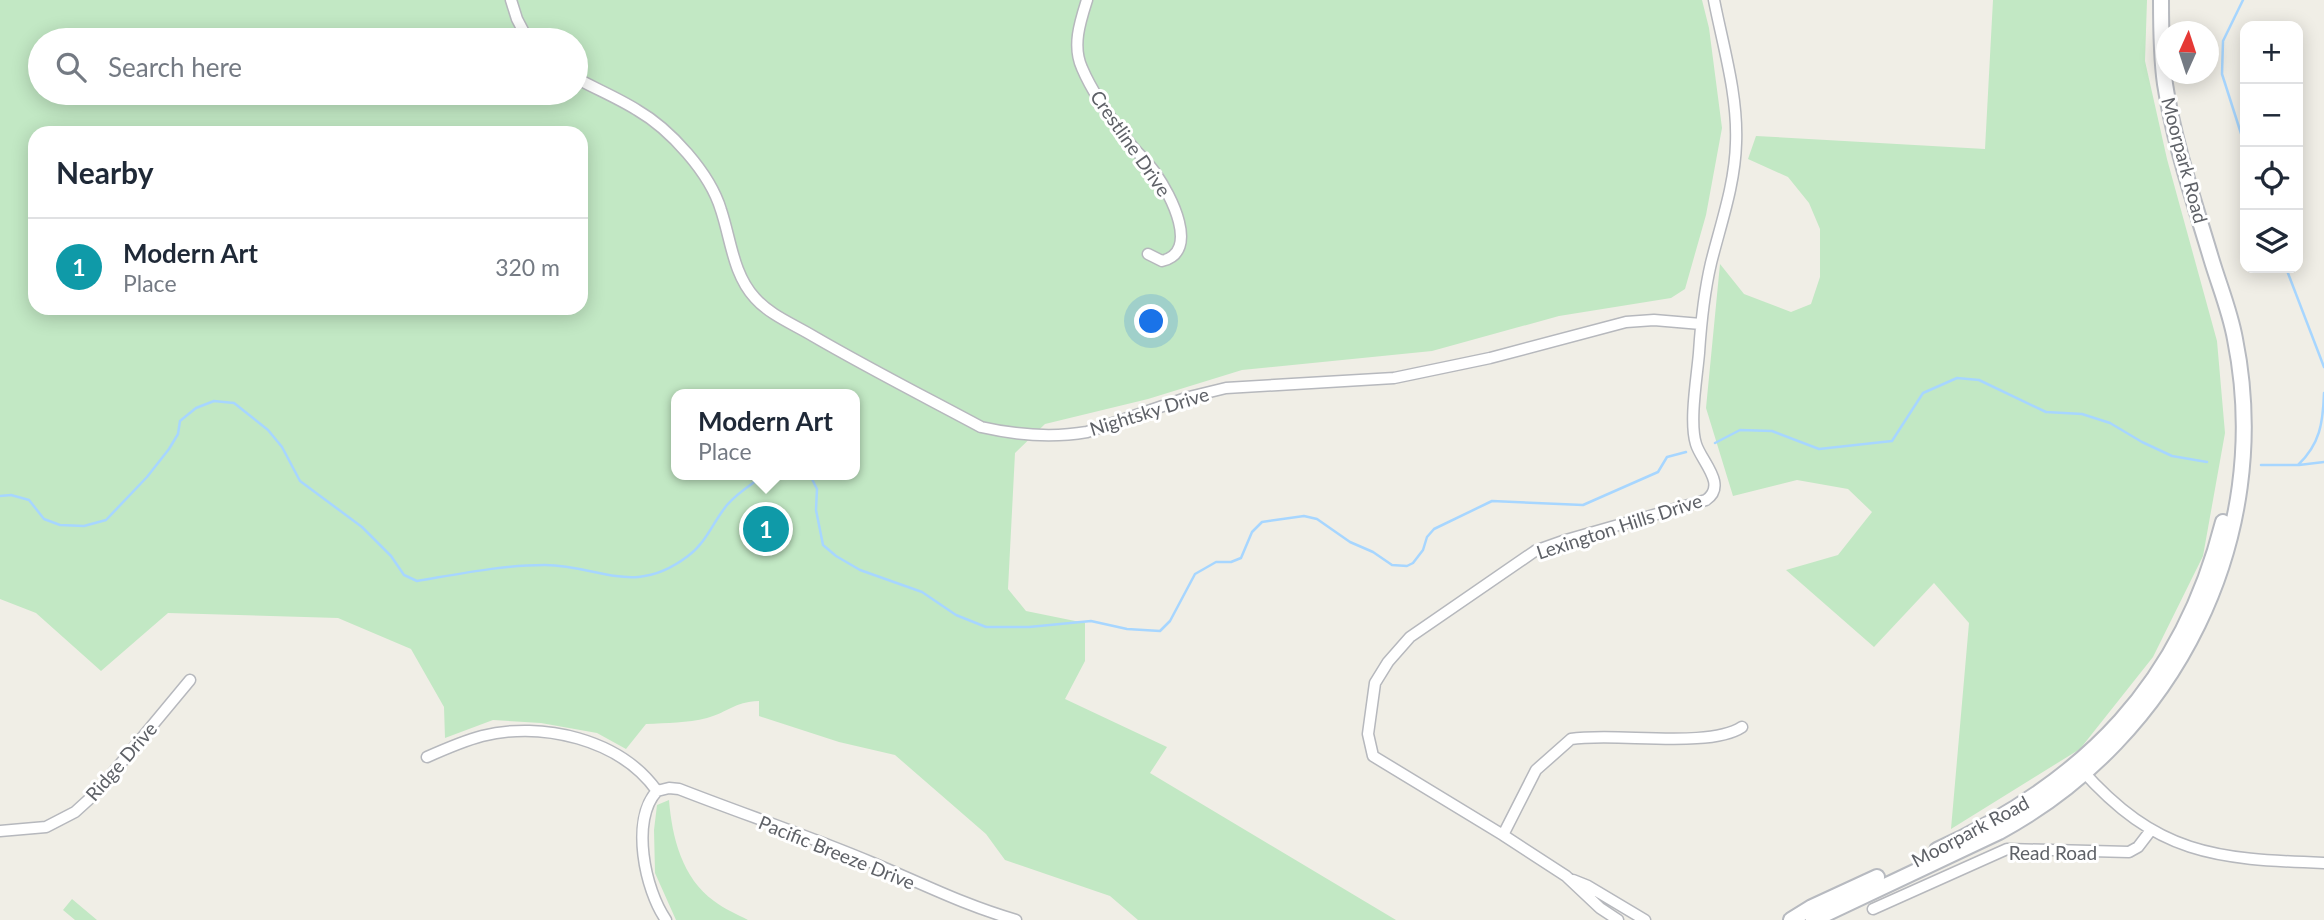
<!DOCTYPE html>
<meta charset="utf-8">
<style>
:root{--surface:#fff;--page:#f2f2f3;--text:#1f2937;--muted:#747a83;--line:#e0e1e3;--accent:#ed442f}
body{margin:0;font-family:Lato,sans-serif;background:var(--page);color:var(--text)}
.controls{position:absolute;right:21px;top:21px;display:grid;overflow:hidden;border-radius:14px;box-shadow:0 4px 18px #0003}
.controls button{width:63px;height:63px;display:grid;place-items:center;padding:0;border:0;border-bottom:2px solid var(--line);background:var(--surface);color:var(--text);font:35px sans-serif}
.compass{position:absolute;left:2156px;top:21px;width:63px;height:63px;border-radius:50%;background:var(--surface);box-shadow:0 4px 18px #0003;rotate:3deg}
.you{position:absolute;left:1152px;top:322px;width:24px;height:24px;margin:-18px;border:5px solid #fff;border-radius:50%;background:#1a73e8;box-shadow:0 0 0 10px #1a73e833}
.badge{display:grid;place-items:center;width:46px;height:46px;border-radius:50%;background:var(--accent);color:#fff;font-size:23px;font-weight:700}
.pin{position:absolute;translate:-50% -50%;border:4px solid #fff;box-shadow:0 2px 7px #0006}
.popup{position:absolute;left:671px;top:389px;width:189px;height:91px;box-sizing:border-box;display:grid;place-content:center;border-radius:14px;background:var(--surface);filter:drop-shadow(0 2px 5px #0005);font-size:23px;white-space:nowrap;color:var(--muted)}
.popup b{font-size:26px;color:var(--text)}
.popup::after{content:'';position:absolute;left:50%;top:100%;margin-left:-14px;border:14px solid transparent;border-top-color:var(--surface)}
.list{margin:0;padding:0;list-style:none}
h2{display:flex;justify-content:space-between;align-items:center;height:91px;margin:0;padding:0 28px;font-size:30px}
h2 small{font-size:23px;font-weight:400;color:var(--muted)}
.list li{display:grid;grid-template-columns:46px 1fr auto;gap:21px;align-items:center;box-sizing:border-box;height:98px;padding:0 28px;border-top:2px solid var(--line)}
.list b{display:block;font-size:26px;white-space:nowrap}
.list p{margin:0;font-size:23px;white-space:nowrap;color:var(--muted)}
.list em{font-size:23px;font-style:normal;color:var(--muted)}
.icon{flex:none;width:38px;height:38px;fill:none;stroke:currentColor;stroke-width:2;stroke-linecap:round;stroke-linejoin:round}
.map{position:relative;flex:none;width:2324px;height:920px;overflow:hidden}
.search{position:absolute;background:var(--surface);box-shadow:0 4px 18px #0003;left:28px;top:28px;width:560px;height:77px;display:flex;align-items:center;gap:18px;box-sizing:border-box;padding:0 24px;border-radius:38px;color:var(--muted);font-size:26px}
.panel{position:absolute;background:var(--surface);box-shadow:0 4px 18px #0003;left:28px;top:126px;width:560px;height:189px;border-radius:21px}
.map>svg:first-child{display:block}
</style>
<div class="map">
<svg width="2324" height="920" viewBox="0 0 2324 920">
<rect width="100%" height="100%" fill="#f0eee6"/>
<!-- green -->
<path fill="#c2e8c4" fill-rule="evenodd" d="M0,0H1702L1709,28L1722,128L1706,215L1685,289L1671,298L1559,316L1432,351L1242,370L1148,399L1045,424L1015,453L1008,589L1026,611L1085,623V661L1065,699L1167,747L1150,773L1396,920H1138L1110,896L1005,860L986,834L895,755L839,742L759,716V701C733,702 729,712 707,718C687,723 667,723 646,724L626,749L597,733L541,723L493,720L445,738L444,707L411,649L338,618L168,613L101,671L36,613L0,599ZM40,40H576V93H40ZM35,133H581V308H35ZM677,394H855V475H677Z
M1993,0H2147L2145,61L2167,159L2217,341L2225,433L2203,556L2153,657L2080,749L1951,829L1969,623L1934,583L1874,647L1786,570L1838,555L1872,512L1848,489L1797,480L1733,496L1706,408L1720,264L1744,294L1791,312L1811,304L1820,277V229L1809,203L1788,177L1748,159L1756,136L1985,149Z
M669,800C672,837 682,878 714,901C724,909 737,914 748,920H676L655,873L654,830L657,805Z
M72,899L97,920H75L63,910Z"/>
<g fill="none" stroke-linecap="round" stroke-linejoin="round">
<!-- stream -->
<path stroke="#a7d6ff" stroke-width="2.5" d="M2243,0L2223,41L2222,74L2245,146
M2286,268L2324,367
M1715,443L1740,430L1772,431L1819,449L1892,441L1923,393L1957,378L1979,380L2046,412L2082,414L2110,423L2142,442L2172,456L2207,462
M2261,465H2298C2320,444 2323,423 2324,393
M2299,465L2324,462
M810,475L817,489L816,510L823,545L836,556L860,570L922,592L956,615L986,627H1029L1091,621L1127,629L1160,631L1170,621L1195,574L1216,562H1231L1241,558L1252,532L1262,522L1304,516L1317,519L1350,542L1373,552L1392,565L1407,566L1413,563L1423,550L1427,537L1434,529L1492,501L1583,505L1658,472L1667,457L1686,452
M0,496L11,495L29,500L44,519L60,525L84,526L106,520L147,477L169,449L178,434L180,421L196,408L214,401L234,403L268,430L282,447L300,481L362,527L391,556L404,575L417,581C459,574 502,565 545,565C602,566 634,597 688,556C706,543 713,522 727,505C737,493 752,484 764,475"/>
<defs>
<path id="street" d="M511,0L517,19L528,40
M1087,0C1080,22 1072,46 1082,68C1093,94 1111,119 1128,141C1137,153 1148,162 1156,174C1170,194 1201,252 1162,261L1148,254
M576,78C596,89 618,98 637,110C670,129 710,173 721,210C731,240 733,274 755,298C770,315 793,324 813,336C868,368 925,397 981,427C1016,435 1052,438 1087,432L1189,397L1226,388L1394,378L1490,358L1626,322L1654,320L1701,324
M427,757C445,749 463,741 482,736C542,721 620,739 657,791
M2080,768C2157,855 2214,859 2324,863
M657,791L669,788L679,789C743,814 809,836 873,863C923,884 964,905 1016,920
M657,791C630,820 645,890 666,920
M0,831L46,827L75,812L97,792L190,680
M1503,835L1536,770L1571,739C1614,732 1709,749 1742,727
M1573,880L1588,886L1645,920
M1873,909L2007,849L2129,852L2138,847L2151,830
M1618,920L1600,908L1566,876L1503,835L1373,756L1368,734L1375,683L1388,662L1410,637L1535,551L1566,540L1706,500C1728,485 1701,461 1696,444C1689,422 1697,377 1699,353C1701,322 1704,293 1711,263C1721,223 1735,184 1736,143C1738,95 1723,46 1714,0"/>
<path id="secondary" d="M1937,850C2086,781 2182,684 2223,522
M1791,920L1812,907L1877,877
M1813,920L1999,832C2175,737 2275,538 2235,339C2230,311 2219,285 2211,258C2194,201 2174,143 2165,84C2161,56 2161,28 2161,0"/>
</defs>
<!-- street casing -->
<use href="#street" stroke="#b6b8bd" stroke-width="13"/>
<!-- secondary casing -->
<use href="#secondary" stroke="#b7bac0" stroke-width="18"/>
<!-- street -->
<use href="#street" stroke="#fff" stroke-width="10"/>
<!-- secondary -->
<use href="#secondary" stroke="#fff" stroke-width="14"/>
</g>
<g text-anchor="middle" dominant-baseline="central" stroke-width="6" stroke-linejoin="round" paint-order="stroke">
<!-- street labels -->
<g font-size="19" fill="#5e6167" stroke="#fff">
<text transform="translate(1131 143) rotate(55)">Crestline Drive</text>
<text transform="translate(2185 160) rotate(75)">Moorpark Road</text>
<text transform="translate(1149 411) rotate(-17)">Nightsky Drive</text>
<text transform="translate(1619 526) rotate(-18)">Lexington Hills Drive</text>
<text transform="translate(121 761) rotate(-49)">Ridge Drive</text>
<text transform="translate(1970 831) rotate(-28)">Moorpark Road</text>
<text transform="translate(837 852) rotate(22)">Pacific Breeze Drive</text>
<text x="2053" y="852">Read Road</text>
</g>
</g>
</svg>
<div class="controls">
<button>+</button>
<button>−</button>
<button><svg class="icon" aria-label="locate" viewBox="0 0 24 24"><circle cx="12" cy="12" r="6"/><path d="M12 2v4M12 18v4M2 12h4M18 12h4"/></svg></button>
<button><svg class="icon" aria-label="layers" viewBox="0 0 24 24"><path d="M12 4l9 5-9 5-9-5zM3 14l9 5 9-5"/></svg></button>
</div>
<svg class="compass" viewBox="-18 -18 36 36"><path d="M0-13l5 13h-10z" fill="#e53935"/><path d="M0 13l5-13h-10z" fill="#747a83"/></svg>
<div class="you"></div>
<div class="pin badge" style="left:766px;top:529px;background:#0f9aa8">1</div>
<div class="popup"><b>Modern Art</b>Place</div>
<div class="search"><svg class="icon" aria-label="search" viewBox="0 0 24 24"><circle cx="10" cy="10" r="6"/><path d="M15 15l6 6"/></svg>Search here</div>
<section class="panel">
<h2>Nearby<small></small></h2>
<ul class="list">
<li><span class="badge" style="background:#0f9aa8">1</span><div><b>Modern Art</b><p>Place</p></div><em>320 m</em></li>
</ul>
</section>
</div>
